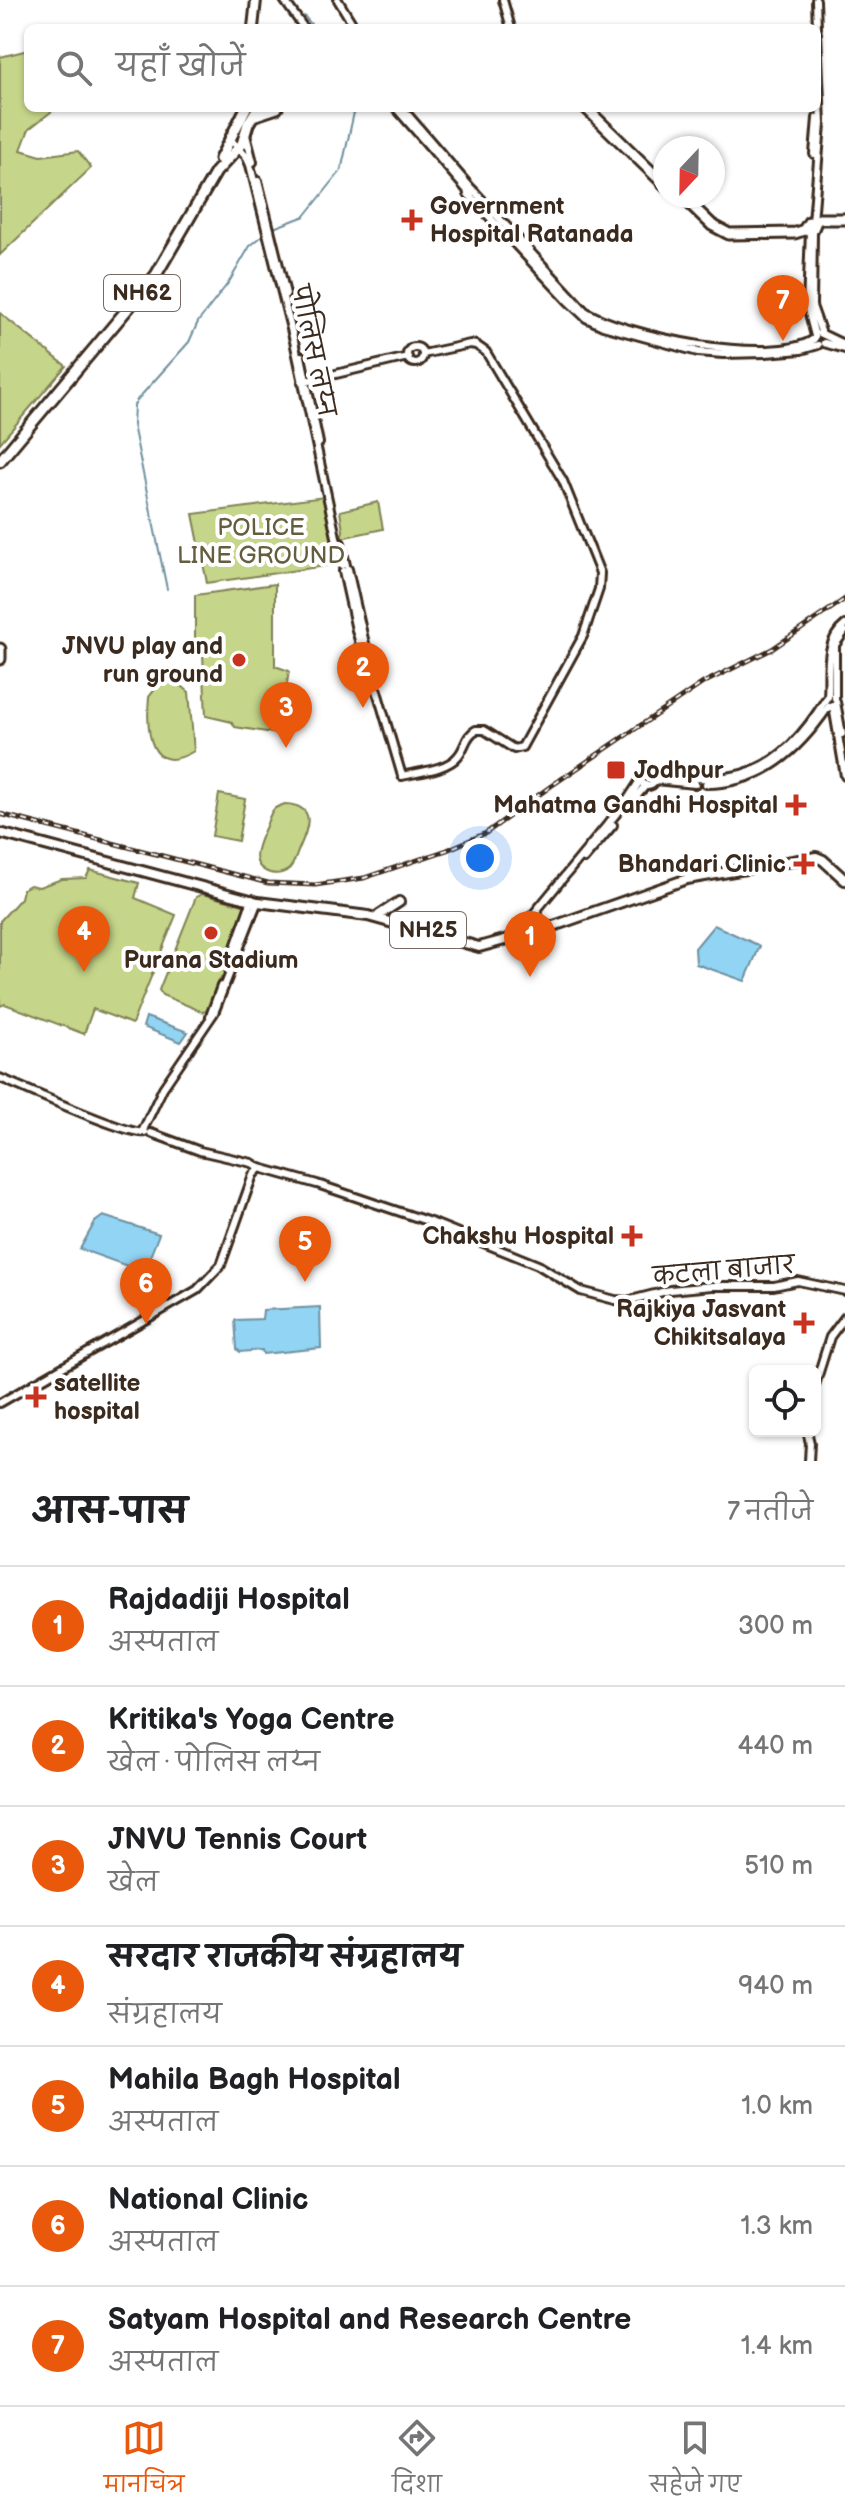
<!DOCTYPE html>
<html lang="hi">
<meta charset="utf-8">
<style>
:root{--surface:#fff;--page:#f2f2f2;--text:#202124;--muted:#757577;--line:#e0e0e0;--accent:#ea580c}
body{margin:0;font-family:"Balsamiq Sans","Playpen Sans Deva",sans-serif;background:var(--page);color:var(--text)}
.controls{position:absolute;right:24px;bottom:24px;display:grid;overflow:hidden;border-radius:12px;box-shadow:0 2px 6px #0004}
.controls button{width:72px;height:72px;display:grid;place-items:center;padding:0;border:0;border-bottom:2px solid var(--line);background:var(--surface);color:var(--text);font:40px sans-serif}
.compass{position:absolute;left:653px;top:136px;width:72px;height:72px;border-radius:50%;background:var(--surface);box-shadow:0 2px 6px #0004;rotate:202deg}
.you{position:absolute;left:480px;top:858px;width:28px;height:28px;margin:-20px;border:6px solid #fff;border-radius:50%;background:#1a73e8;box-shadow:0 0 0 12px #1a73e833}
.badge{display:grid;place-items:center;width:52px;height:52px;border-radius:50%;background:var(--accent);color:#fff;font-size:26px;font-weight:700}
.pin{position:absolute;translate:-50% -66px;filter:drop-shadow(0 2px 4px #0008)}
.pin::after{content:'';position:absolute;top:42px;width:28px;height:24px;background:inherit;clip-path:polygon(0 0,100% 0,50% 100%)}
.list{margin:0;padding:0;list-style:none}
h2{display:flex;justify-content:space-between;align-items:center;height:104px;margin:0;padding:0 32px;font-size:34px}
h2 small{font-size:26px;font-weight:400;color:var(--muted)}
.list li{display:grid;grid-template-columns:52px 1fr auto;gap:24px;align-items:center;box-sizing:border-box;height:120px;padding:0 32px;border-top:2px solid var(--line)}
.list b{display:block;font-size:30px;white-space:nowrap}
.list p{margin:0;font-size:26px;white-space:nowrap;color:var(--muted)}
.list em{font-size:26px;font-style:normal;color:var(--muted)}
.icon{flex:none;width:44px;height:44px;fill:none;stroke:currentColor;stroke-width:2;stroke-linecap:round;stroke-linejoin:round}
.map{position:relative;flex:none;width:845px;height:1461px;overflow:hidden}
.search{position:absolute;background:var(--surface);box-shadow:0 2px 6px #0004;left:24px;right:24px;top:24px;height:88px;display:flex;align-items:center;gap:20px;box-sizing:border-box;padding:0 28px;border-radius:12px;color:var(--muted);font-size:30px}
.sheet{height:944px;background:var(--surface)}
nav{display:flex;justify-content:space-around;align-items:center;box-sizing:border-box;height:112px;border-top:2px solid var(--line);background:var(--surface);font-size:22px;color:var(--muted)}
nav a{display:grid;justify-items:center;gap:4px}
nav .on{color:var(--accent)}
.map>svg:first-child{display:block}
</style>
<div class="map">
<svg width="845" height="1461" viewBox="0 0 845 1461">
<rect width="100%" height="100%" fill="#fff"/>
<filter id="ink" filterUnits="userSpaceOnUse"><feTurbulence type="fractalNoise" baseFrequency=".0125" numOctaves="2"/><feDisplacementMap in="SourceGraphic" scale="16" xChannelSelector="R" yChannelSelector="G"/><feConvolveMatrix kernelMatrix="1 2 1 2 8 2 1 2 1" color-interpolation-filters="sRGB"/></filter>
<g filter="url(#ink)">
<!-- green -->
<path fill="#c5d589" stroke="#808054" stroke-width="2" d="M28,50V108H56L29,129L21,150L41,156L78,151L91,168L0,255V57Z
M0,313L66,366L0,443Z
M324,497L340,564L207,583L193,514Z
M378,502L383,529L341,538L343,531L340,511Z
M275,584V666L289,671L279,734L235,727L232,722L206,716L203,654L195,648V595Z
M168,681L177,682L189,692L194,751C149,778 146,730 149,697L160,683Z
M219,794L245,799L238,841L212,836Z
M285,804C318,806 308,828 299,849C296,856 294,865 288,870C282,874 277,875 270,873C246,865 259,842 266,826C268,821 270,813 274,809C276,807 282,805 285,804Z
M90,870L139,883L135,898L176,915L132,1024L93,1009L84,1034L5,1004L0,1006V921L21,898L23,889L30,885L39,887L62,879L86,878Z
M202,894L243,905L248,910L225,978H221L209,1010L203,1012L162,995L159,990L196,897Z"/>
<!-- water -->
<path fill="#92d4f4" stroke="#6f909e" stroke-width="2" d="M714,925L760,946L745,981L696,964L695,948Z
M146,1017L188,1032L181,1042L143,1027Z
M103,1216L159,1234L144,1272L80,1249L95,1222Z
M320,1307L321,1348L263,1354L262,1350L240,1352L237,1349L235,1320L262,1319L263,1310Z"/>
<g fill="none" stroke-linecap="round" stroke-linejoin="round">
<!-- stream -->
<path stroke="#6f909e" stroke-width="2" d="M304,16L314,28
M271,229L305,216L341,171L355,108
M167,589L133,425L134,405L137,400L189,342L198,322L229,282L250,246L266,233"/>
<defs>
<path id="secondary" d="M284,0L304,28
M338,0L355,28
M503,0L511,28
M816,0L817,28
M396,108L467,190
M402,108L470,187
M246,135L253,162
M231,140L246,156L250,165L294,341L342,565
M814,154L817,118
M258,181L286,294
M474,191L585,311C625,336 773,367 814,339
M471,195L474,191L470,187L467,190L468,194L568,301L586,318L603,326L698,352L723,354L766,353L801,350L818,345
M813,222L821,124L817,33
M810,231L807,306L815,336
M813,233L812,306L822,334
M820,333L845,345
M824,343L845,349
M407 355a8 8 0 1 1 16 0a8 8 0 1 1-16 0Z
M301,356L319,443
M302,382L408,357
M341,543L346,565
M348,569L374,683
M343,571L356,630L369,675L377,691L402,776C418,772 447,770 458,756C466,747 465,736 476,730H484L514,749L522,747L583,636L599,589L600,573L563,481L486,352L476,345L470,344L423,354
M828,697C830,672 823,642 845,625
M835,698V645L845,631
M836,702L842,734
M833,706L845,776
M651,772C736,789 780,774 826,699
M641 779a7 7 0 1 1 14 0a7 7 0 1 1-14 0Z
M655,780L695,784
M706,784C764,783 798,751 829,706
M630,804L646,785
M584,859L613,825
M530,933L532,922L538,914
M524,935L531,917L626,802L641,779
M229,964L252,899
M210,1016L221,986
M0,1078C23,1087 130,1137 145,1132
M142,1132L163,1088L214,1013L258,901
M151,1133L200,1151L252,1163L260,1168L317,1184L436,1224L538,1265L581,1291L615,1300L627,1301L670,1290L712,1286H774L798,1281L845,1291
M815,1385L830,1337L845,1317
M0,1403L197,1290L221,1265L253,1175L260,1168
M807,1431L810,1443L809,1461"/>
<path id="primary" d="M253,28L256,0
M0,833L258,902L368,916L479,947L545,929L687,879L816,857L823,860L845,880
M379,915L399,902"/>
<path id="highway" d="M586,108L665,185
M253,116L277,108
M220,159L246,108
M682,196L712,225L729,234L795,233L804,230L809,222L815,224L812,231L806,228
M814,223L819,219H845
M0,461L156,275L216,172L242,144L248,124L257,109
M0,649V659"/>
</defs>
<!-- secondary casing -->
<use href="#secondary" stroke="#3b2a1e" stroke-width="12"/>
<!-- primary casing -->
<use href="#primary" stroke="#3b2a1e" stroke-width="14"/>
<!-- highway casing -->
<use href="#highway" stroke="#3b2a1e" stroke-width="15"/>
<!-- secondary -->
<use href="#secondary" stroke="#fff" stroke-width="6"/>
<!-- primary -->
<use href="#primary" stroke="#fff" stroke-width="8"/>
<!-- highway -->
<use href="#highway" stroke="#fff" stroke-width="9"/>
<defs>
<path id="rail" d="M0,814L268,883L315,885L364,878L447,850L486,833L551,786L703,683L772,649L845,599"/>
</defs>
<!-- rail casing -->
<use href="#rail" stroke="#3b2a1e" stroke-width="5"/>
<!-- rail -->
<use href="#rail" stroke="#fff" stroke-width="2" stroke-dasharray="6" stroke-linecap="butt"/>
</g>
</g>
<!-- markers -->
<g fill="#c8321e" stroke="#fff" stroke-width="3">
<path d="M408 208h8v8h8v8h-8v8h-8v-8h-8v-8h8z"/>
<circle cx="239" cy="660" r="8"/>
<rect x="606" y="760" width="20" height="20" rx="4"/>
<path d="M792 793h8v8h8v8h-8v8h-8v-8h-8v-8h8z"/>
<path d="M800 852h8v8h8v8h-8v8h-8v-8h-8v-8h8z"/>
<circle cx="211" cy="933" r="8"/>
<path d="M628 1224h8v8h8v8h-8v8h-8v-8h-8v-8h8z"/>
<path d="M800 1311h8v8h8v8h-8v8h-8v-8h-8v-8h8z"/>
<path d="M32 1385h8v8h8v8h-8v8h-8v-8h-8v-8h8z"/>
</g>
<g text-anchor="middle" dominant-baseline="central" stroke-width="8" stroke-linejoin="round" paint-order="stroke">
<!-- shield labels -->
<g fill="#fff" stroke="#766a62" stroke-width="2">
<rect x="104" y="275" width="76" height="36" rx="6"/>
<rect x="390" y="912" width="76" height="36" rx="6"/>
</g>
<g font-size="22" font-weight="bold" fill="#3b2a1e">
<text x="142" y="293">NH62</text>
<text x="428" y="930">NH25</text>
</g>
<!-- poi labels -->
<g font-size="24" font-weight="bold" fill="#3b2a1e" stroke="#fff" text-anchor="end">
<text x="430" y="206" text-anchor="start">Government<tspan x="430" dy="28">Hospital Ratanada</tspan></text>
<text x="223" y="646">JNVU play and<tspan x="223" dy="28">run ground</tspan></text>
<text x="634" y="770" text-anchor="start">Jodhpur</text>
<text x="778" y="805">Mahatma Gandhi Hospital</text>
<text x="786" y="864">Bhandari Clinic</text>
<text x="211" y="960" text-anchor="middle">Purana Stadium</text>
<text x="614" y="1236">Chakshu Hospital</text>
<text x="786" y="1309">Rajkiya Jasvant<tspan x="786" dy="28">Chikitsalaya</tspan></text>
<text x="54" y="1383" text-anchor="start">satellite<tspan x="54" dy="28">hospital</tspan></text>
</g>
<!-- street labels -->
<g font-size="24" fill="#3b2a1e" stroke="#fff">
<text transform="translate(313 351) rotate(78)">पोलिस लय्न</text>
<text transform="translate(724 1271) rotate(-5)">कटला बाजार</text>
</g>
<!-- park labels -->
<g font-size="24" fill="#645d3e" stroke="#fff">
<text x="261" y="527">POLICE<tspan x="261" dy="28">LINE GROUND</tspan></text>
</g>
</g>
</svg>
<div class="controls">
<button><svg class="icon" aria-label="locate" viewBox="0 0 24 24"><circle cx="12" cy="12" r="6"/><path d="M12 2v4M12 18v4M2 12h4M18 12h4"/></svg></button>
</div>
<svg class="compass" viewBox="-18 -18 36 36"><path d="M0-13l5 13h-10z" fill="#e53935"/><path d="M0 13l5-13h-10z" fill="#757577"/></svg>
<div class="you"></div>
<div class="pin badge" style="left:530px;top:977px">1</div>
<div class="pin badge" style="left:363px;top:708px">2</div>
<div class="pin badge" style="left:286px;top:748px">3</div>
<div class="pin badge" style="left:84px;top:972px">4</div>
<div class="pin badge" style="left:305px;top:1282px">5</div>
<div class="pin badge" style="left:146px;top:1324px">6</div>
<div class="pin badge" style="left:783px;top:341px">7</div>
<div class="search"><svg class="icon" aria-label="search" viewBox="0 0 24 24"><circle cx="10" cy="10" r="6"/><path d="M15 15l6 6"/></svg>यहाँ खोजें</div>
</div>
<section class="sheet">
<h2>आस-पास<small>7 नतीजे</small></h2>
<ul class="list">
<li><span class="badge">1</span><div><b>Rajdadiji Hospital</b><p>अस्पताल</p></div><em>300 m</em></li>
<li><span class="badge">2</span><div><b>Kritika's Yoga Centre</b><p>खेल · पोलिस लय्न</p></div><em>440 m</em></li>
<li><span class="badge">3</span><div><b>JNVU Tennis Court</b><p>खेल</p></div><em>510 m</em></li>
<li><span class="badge">4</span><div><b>सरदार राजकीय संग्रहालय</b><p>संग्रहालय</p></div><em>940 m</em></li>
<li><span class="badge">5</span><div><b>Mahila Bagh Hospital</b><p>अस्पताल</p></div><em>1.0 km</em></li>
<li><span class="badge">6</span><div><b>National Clinic</b><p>अस्पताल</p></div><em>1.3 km</em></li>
<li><span class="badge">7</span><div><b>Satyam Hospital and Research Centre</b><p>अस्पताल</p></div><em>1.4 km</em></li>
</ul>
</section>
<nav>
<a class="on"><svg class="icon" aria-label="map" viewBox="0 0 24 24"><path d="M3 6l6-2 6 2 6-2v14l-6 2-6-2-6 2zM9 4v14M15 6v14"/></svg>मानचित्र</a>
<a><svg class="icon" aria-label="directions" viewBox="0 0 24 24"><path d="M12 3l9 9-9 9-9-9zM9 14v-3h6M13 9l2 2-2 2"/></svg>दिशा</a>
<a><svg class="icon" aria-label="saved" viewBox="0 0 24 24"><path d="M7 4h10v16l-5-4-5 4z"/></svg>सहेजे गए</a>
</nav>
